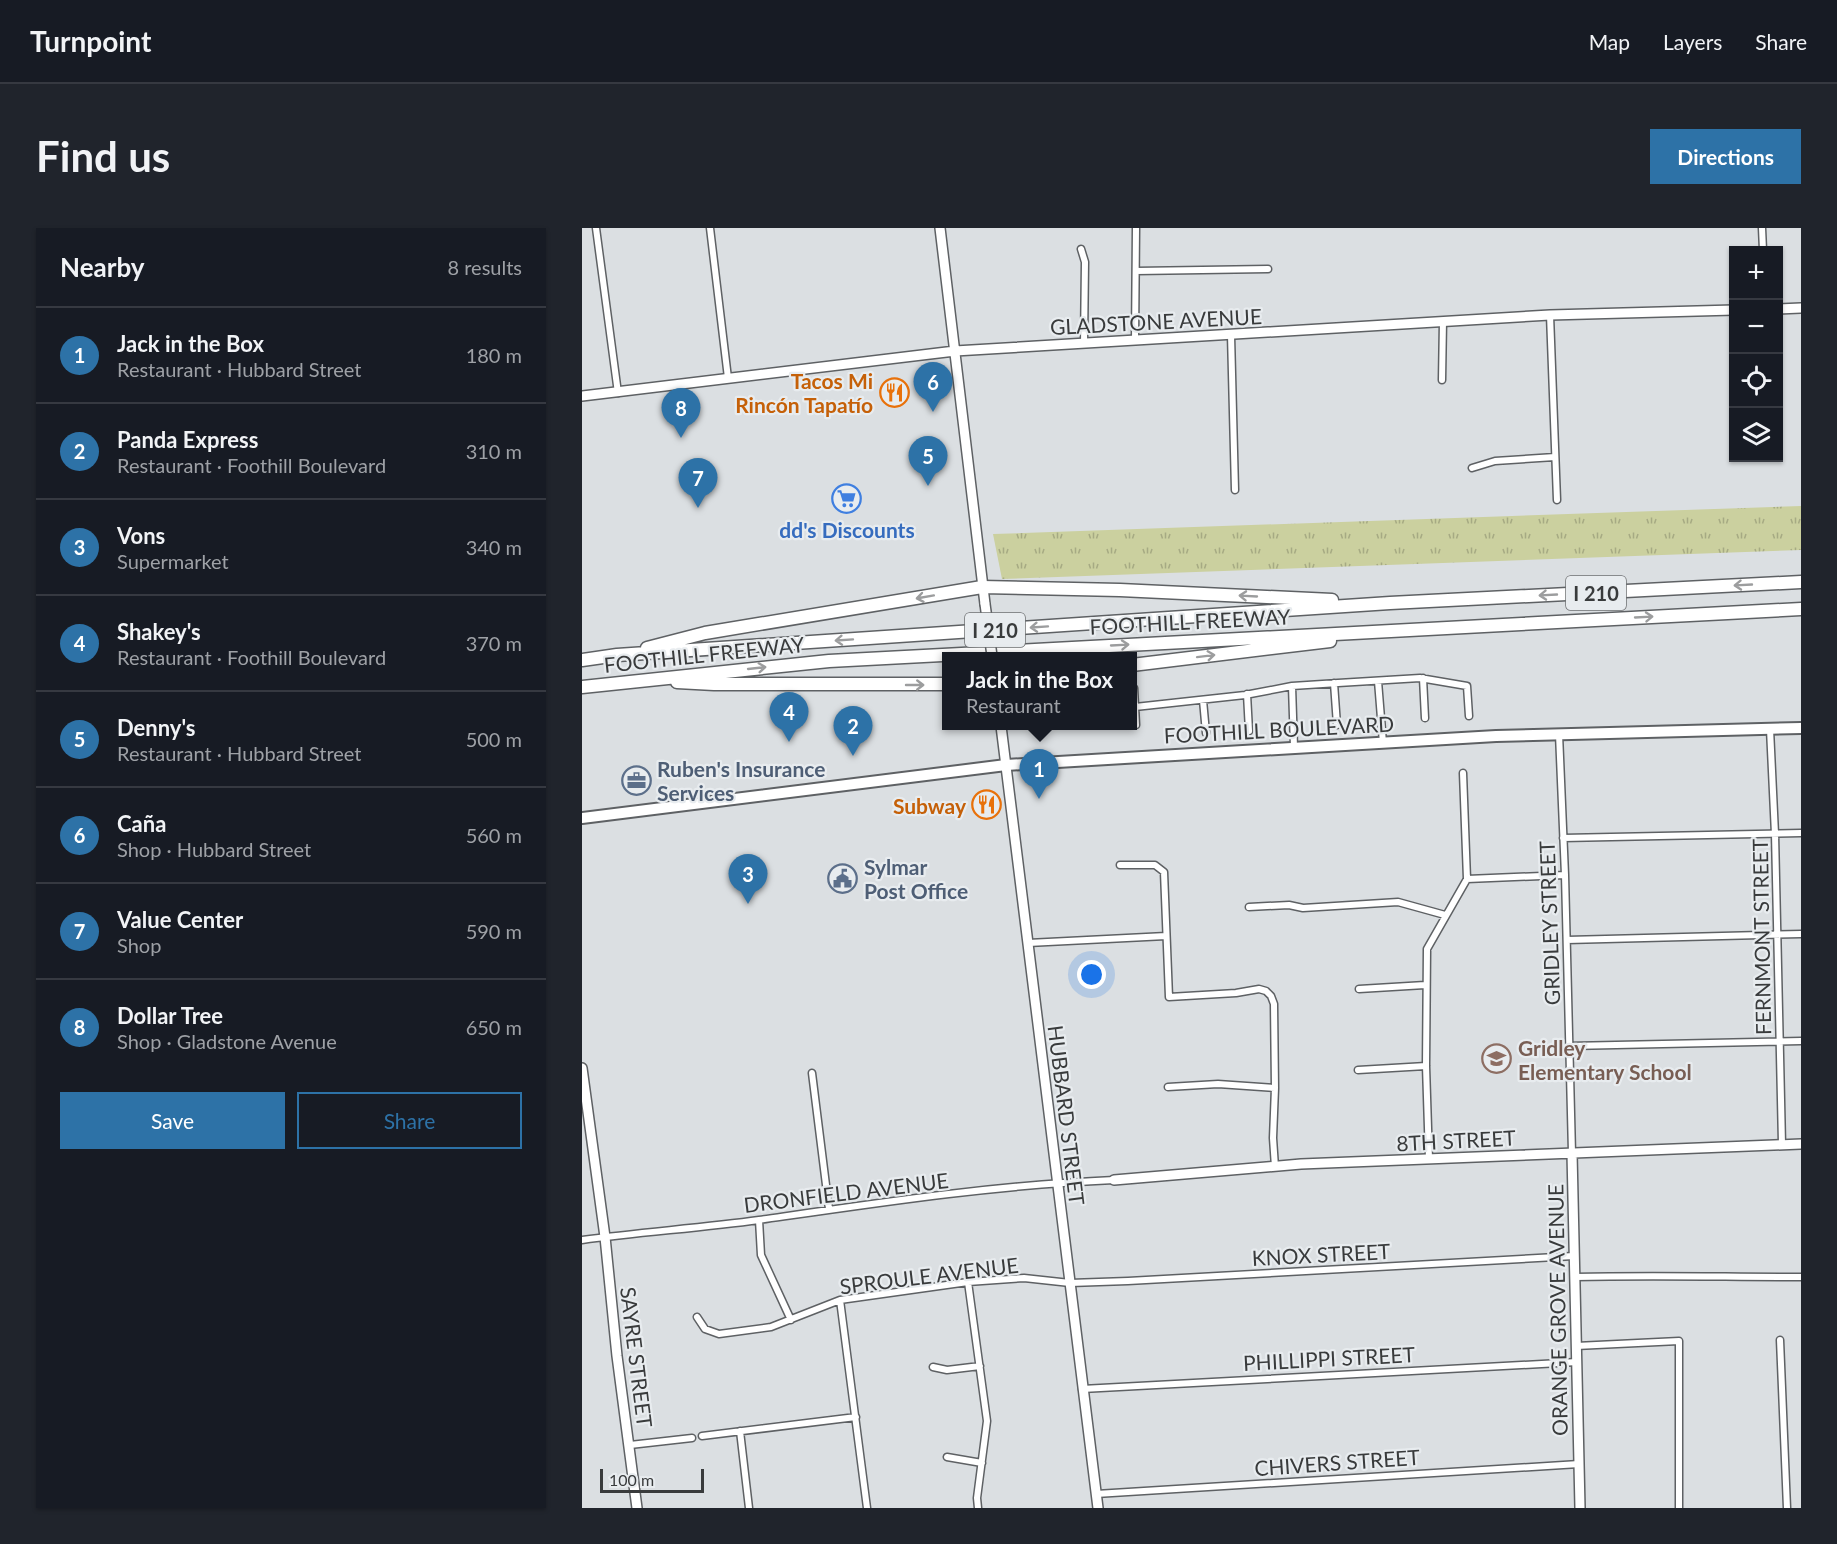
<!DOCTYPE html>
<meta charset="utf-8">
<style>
:root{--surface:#171b24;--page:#20242c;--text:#f1f3f6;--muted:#9ea1a6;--line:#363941;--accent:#2d72a7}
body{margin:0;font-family:Lato,sans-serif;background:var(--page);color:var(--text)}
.controls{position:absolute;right:18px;top:18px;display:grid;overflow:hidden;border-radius:0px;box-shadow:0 2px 4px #0004}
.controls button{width:54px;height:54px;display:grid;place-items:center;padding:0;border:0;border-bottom:2px solid var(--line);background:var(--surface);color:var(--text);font:30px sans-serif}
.scale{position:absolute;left:18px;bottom:15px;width:104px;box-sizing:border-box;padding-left:6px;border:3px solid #393b3c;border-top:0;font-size:16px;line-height:21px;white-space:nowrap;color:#393b3c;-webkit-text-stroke:4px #e8ecef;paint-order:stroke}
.you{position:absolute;left:510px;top:747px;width:21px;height:21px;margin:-15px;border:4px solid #fff;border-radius:50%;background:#1a73e8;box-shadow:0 0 0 9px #1a73e833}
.badge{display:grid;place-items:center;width:39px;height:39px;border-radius:50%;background:var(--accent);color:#fff;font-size:20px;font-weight:700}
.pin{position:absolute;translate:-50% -50px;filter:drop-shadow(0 2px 3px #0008)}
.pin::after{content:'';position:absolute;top:32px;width:21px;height:18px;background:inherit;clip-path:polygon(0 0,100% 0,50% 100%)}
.popup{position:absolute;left:360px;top:424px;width:195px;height:78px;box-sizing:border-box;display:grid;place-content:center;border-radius:0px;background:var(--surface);filter:drop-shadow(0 2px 4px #0005);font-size:20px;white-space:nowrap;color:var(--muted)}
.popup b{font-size:22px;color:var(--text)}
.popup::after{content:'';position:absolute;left:50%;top:100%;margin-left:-12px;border:12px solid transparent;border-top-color:var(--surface)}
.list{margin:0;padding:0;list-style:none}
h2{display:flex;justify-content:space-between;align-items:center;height:78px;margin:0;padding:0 24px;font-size:26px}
h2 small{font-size:20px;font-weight:400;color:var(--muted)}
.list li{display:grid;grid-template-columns:39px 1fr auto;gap:18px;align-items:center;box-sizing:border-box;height:96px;padding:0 24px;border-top:2px solid var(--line)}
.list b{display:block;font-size:22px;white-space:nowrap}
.list p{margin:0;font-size:20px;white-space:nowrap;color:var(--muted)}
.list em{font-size:20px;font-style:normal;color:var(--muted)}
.actions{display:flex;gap:12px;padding:18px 24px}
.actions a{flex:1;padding:14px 0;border:2px solid var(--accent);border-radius:0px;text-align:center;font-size:21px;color:var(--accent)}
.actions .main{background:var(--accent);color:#fff}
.icon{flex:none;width:33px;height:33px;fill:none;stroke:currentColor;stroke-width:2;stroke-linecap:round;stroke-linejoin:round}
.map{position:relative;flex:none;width:1219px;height:1280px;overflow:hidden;border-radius:0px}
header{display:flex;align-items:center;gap:36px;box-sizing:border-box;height:84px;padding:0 30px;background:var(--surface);border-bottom:2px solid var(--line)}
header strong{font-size:28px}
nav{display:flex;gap:33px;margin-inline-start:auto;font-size:21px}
.intro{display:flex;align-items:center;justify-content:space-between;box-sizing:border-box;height:144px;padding:0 36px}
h1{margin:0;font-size:42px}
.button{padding:15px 27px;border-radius:0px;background:var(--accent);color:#fff;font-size:21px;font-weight:700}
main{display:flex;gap:36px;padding:0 36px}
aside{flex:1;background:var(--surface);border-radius:0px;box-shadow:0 2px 4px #0004}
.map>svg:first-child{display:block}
</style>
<header>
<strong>Turnpoint</strong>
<nav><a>Map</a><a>Layers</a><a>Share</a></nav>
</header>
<div class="intro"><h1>Find us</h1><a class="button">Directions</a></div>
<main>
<aside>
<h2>Nearby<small>8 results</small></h2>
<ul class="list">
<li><span class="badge">1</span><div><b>Jack in the Box</b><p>Restaurant · Hubbard Street</p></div><em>180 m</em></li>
<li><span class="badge">2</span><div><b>Panda Express</b><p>Restaurant · Foothill Boulevard</p></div><em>310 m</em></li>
<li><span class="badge">3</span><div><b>Vons</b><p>Supermarket</p></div><em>340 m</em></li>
<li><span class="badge">4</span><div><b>Shakey's</b><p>Restaurant · Foothill Boulevard</p></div><em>370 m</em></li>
<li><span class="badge">5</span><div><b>Denny's</b><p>Restaurant · Hubbard Street</p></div><em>500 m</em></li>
<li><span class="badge">6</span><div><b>Caña</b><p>Shop · Hubbard Street</p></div><em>560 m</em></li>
<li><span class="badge">7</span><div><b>Value Center</b><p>Shop</p></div><em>590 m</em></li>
<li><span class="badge">8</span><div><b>Dollar Tree</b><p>Shop · Gladstone Avenue</p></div><em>650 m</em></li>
</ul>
<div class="actions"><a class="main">Save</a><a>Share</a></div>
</aside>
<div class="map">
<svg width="1219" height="1280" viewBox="0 0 1219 1280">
<defs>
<pattern id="grass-tufts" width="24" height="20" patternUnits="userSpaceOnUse" patternTransform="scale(1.5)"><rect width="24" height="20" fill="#cbd09f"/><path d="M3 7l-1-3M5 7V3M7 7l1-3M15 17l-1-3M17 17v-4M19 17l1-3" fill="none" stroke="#a6aa83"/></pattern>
</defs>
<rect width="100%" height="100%" fill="#dbdfe2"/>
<!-- grass -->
<path fill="url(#grass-tufts)" d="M1219,278V322L420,351L411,306Z"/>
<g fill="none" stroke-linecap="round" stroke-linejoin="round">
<defs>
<path id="street" d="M14,0L36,165
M128,0L146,150
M1180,0L1181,22
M499,21L503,34L502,115
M554,43L686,41
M968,87L975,272
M649,107L653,262
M553,113L554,0
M860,152L861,93
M890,240L913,233L973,229
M841,450L843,490
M796,453L801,515
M752,455L755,497
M710,458L712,519
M552,460L554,497
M665,466L667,503
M621,472L624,505
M553,479L663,467L710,458L756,455L838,450L885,458L887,488
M1188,501L1193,606L1200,916
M977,506L983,647L990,925
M981,610L1219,605
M538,637H573L582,644L587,769L654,765L677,761L684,763L689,768L692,776L693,860L691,910L693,939
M885,651L983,647
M667,679L707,677L721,680L816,674L863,687
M985,712L1219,706
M446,715L584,708
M777,761L843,757
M987,818L1219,813
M776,842L844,838
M230,845L247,981
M586,859L636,856L693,860
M847,931L844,838L845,721L885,651L881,545
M177,992L179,1027L209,1092
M0,1012C59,1004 119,1000 177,992C295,975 413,957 532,952
M993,1049C1068,1047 1143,1049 1219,1049
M386,1054L405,1193L395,1270L396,1280
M258,1072L285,1280
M115,1089L123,1101L137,1106L189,1099L258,1072L386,1054L442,1050L488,1055L546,1053L992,1028
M1198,1112L1205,1280
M994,1118L1097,1113V1280
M351,1139L365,1142L398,1138
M500,1161L995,1134
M158,1203L167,1280
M120,1208L274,1189
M48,1217L110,1210
M365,1229L400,1235
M514,1266L997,1236"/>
<path id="secondary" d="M358,0L403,376
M1196,81L1219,80
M0,168L373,123L968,87L1152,82
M419,498L516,1280
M0,840L23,1009L35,1128L55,1280
M990,925L998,1280
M532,952L719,936L1219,916"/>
<path id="primary" d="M0,590L424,537L914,508L1219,500"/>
<path id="highway" d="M65,420L123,405L400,359L538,362L750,372
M0,432L35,427L808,375L1219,354
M550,437L748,413
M95,454L132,456H364
M0,459L247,433L1219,381"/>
</defs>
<!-- street casing -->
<use href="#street" stroke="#5e6164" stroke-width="9"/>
<!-- secondary casing -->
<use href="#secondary" stroke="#5e6164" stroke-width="12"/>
<!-- primary casing -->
<use href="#primary" stroke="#5e6164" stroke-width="14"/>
<!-- highway casing -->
<use href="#highway" stroke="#5e6164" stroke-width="15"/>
<!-- street -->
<use href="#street" stroke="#fff" stroke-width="6"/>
<!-- secondary -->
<use href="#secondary" stroke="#fff" stroke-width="9"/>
<!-- primary -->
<use href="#primary" stroke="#fff" stroke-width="10"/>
<!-- highway -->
<use href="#highway" stroke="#fff" stroke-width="12"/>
<defs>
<path id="secondary-bridge" d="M403,376L410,428"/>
</defs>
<!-- secondary-bridge casing -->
<use href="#secondary-bridge" stroke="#5e6164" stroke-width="12" stroke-linecap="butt"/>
<!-- secondary-bridge -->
<use href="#secondary-bridge" stroke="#fff" stroke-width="9"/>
</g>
<!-- one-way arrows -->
<defs><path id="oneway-shaft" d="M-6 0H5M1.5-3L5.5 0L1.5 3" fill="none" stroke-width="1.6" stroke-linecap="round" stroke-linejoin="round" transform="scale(1.5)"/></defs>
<g stroke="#9c9d9e">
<use href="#oneway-shaft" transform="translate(1161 357) rotate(177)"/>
<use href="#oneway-shaft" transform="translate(966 367) rotate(177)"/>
<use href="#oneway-shaft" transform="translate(666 368) rotate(-177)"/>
<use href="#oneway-shaft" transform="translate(343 369) rotate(170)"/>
<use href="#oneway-shaft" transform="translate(1062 389) rotate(-3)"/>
<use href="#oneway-shaft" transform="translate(457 399) rotate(176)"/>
<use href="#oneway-shaft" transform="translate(262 412) rotate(176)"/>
<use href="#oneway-shaft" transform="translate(538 417) rotate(-3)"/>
<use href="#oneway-shaft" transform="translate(624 428) rotate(-7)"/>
<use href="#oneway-shaft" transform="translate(175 440) rotate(-6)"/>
<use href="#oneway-shaft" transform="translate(333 457)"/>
</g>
<!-- icons -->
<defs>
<symbol id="restaurant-ring" viewBox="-11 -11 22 22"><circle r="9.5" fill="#e8ecef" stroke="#e8710a" stroke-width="1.5"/><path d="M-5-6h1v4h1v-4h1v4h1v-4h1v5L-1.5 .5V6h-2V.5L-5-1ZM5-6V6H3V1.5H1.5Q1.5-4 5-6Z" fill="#e8710a"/></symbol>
<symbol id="supermarket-ring" viewBox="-11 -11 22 22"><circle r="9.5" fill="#e8ecef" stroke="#3f7fe0" stroke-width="1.5"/><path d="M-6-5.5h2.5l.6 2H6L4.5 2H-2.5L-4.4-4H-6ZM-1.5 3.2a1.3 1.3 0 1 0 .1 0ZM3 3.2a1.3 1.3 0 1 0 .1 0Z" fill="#3f7fe0"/></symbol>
<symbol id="office-ring" viewBox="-11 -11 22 22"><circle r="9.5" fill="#e8ecef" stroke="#5c6f8a" stroke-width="1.5"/><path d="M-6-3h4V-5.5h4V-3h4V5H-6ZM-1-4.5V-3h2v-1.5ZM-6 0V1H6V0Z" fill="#5c6f8a"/></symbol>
<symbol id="civic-ring" viewBox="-11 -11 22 22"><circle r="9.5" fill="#e8ecef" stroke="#5c6f8a" stroke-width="1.5"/><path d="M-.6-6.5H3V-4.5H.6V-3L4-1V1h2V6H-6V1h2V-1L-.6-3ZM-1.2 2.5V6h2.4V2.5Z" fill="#5c6f8a"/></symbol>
<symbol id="school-ring" viewBox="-11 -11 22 22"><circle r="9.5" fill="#e8ecef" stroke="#8d6e63" stroke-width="1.5"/><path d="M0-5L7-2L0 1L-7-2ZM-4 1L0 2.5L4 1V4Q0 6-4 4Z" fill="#8d6e63"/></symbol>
</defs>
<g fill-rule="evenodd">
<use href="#restaurant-ring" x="296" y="148" width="33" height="33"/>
<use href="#supermarket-ring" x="248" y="254" width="33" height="33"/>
<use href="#office-ring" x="38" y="536" width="33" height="33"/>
<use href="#restaurant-ring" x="388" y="560" width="33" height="33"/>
<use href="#civic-ring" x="244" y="634" width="33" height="33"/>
<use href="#school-ring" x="898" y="814" width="33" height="33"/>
</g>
<g text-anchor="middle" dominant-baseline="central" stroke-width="4.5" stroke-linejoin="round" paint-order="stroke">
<!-- shield labels -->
<g fill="#e8ecef" stroke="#6e7072" stroke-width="1.5">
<rect x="984" y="348" width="60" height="34" rx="4.5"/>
<rect x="383" y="385" width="60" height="34" rx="4.5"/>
</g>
<g font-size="20" font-weight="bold" fill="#393b3c">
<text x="1014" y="365">I 210</text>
<text x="413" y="402">I 210</text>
</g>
<!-- street labels -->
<g font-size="21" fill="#393b3c" stroke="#e8ecef">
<text transform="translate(574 93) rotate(-3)">GLADSTONE AVENUE</text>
<text transform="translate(608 393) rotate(-3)">FOOTHILL FREEWAY</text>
<text transform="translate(122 426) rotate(-6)">FOOTHILL FREEWAY</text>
<text transform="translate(697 501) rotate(-3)">FOOTHILL BOULEVARD</text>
<text transform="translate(967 695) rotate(-92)">GRIDLEY STREET</text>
<text transform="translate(1179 709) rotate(-91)">FERNMONT STREET</text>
<text transform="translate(485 887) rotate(83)">HUBBARD STREET</text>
<text transform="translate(874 912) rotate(-3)">8TH STREET</text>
<text transform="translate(264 964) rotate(-7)">DRONFIELD AVENUE</text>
<text transform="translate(739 1026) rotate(-3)">KNOX STREET</text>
<text transform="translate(347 1047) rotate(-7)">SPROULE AVENUE</text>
<text transform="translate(975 1082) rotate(-91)">ORANGE GROVE AVENUE</text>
<text transform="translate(55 1129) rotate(83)">SAYRE STREET</text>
<text transform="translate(747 1130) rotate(-3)">PHILLIPPI STREET</text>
<text transform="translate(755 1234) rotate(-4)">CHIVERS STREET</text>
</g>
<!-- food labels -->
<g font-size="21" font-weight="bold" fill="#c56008" stroke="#e8ecef" text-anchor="end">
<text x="291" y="152">Tacos Mi<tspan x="291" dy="24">Rincón Tapatío</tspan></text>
<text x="384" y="577">Subway</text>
</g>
<!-- shop labels -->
<g font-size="21" font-weight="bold" fill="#366cbe" stroke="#e8ecef">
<text x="265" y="301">dd's Discounts</text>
</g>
<!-- service labels -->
<g font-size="21" font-weight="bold" fill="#4e5e75" stroke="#e8ecef" text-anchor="start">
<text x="75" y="540">Ruben's Insurance<tspan x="75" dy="24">Services</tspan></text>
<text x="282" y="638">Sylmar<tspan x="282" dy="24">Post Office</tspan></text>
</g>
<!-- education labels -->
<g font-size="21" font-weight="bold" fill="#785e54" stroke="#e8ecef" text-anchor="start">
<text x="936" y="819">Gridley<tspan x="936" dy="24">Elementary School</tspan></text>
</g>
</g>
</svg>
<div class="controls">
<button>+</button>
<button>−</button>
<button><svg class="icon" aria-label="locate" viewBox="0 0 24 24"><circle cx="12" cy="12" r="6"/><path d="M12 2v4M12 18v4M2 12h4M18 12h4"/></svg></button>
<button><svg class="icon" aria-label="layers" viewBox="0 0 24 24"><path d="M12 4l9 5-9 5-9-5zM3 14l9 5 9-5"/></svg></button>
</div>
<div class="scale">100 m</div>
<div class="you"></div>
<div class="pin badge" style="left:457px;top:571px">1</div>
<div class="popup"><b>Jack in the Box</b>Restaurant</div>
<div class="pin badge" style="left:271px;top:528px">2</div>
<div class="pin badge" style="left:166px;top:676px">3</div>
<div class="pin badge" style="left:207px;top:514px">4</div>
<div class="pin badge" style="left:346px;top:258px">5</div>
<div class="pin badge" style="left:351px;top:184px">6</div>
<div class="pin badge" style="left:116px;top:280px">7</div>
<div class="pin badge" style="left:99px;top:210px">8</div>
</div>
</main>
